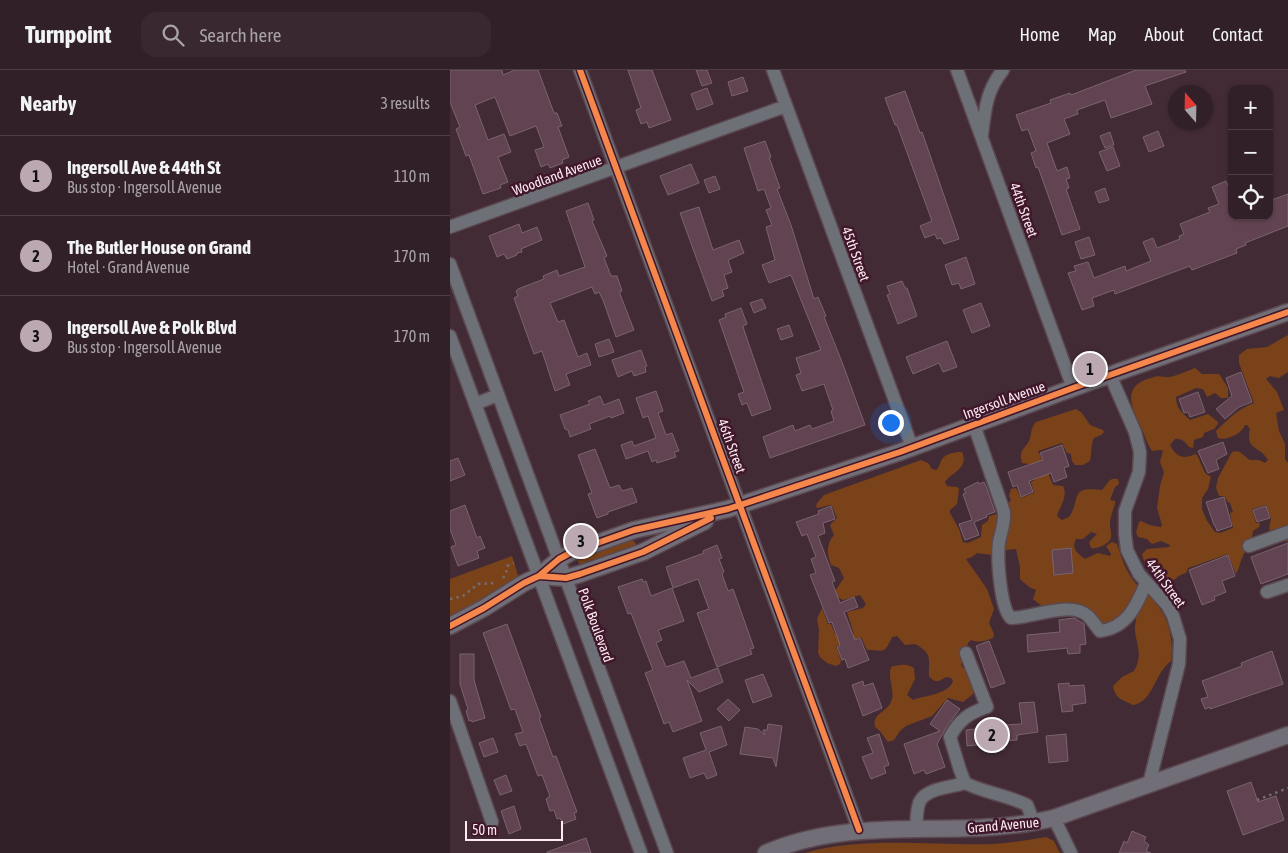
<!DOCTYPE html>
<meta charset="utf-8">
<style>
:root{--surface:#322028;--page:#3a2830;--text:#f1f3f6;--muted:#a8a3a8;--line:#4d3e45;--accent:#bba8b0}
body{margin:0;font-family:"Asap Condensed",sans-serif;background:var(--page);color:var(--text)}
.controls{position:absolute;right:15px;top:15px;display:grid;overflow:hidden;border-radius:10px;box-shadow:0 1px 4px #0004}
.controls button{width:45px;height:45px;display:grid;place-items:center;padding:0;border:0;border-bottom:1px solid var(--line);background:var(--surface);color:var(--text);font:25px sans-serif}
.compass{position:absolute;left:718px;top:15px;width:45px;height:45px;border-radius:50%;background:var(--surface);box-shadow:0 1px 4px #0004;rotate:340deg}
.scale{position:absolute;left:15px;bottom:12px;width:98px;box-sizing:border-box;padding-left:5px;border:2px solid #fcebf1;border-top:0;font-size:14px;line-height:18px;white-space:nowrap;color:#fcebf1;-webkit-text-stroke:4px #41172b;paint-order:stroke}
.you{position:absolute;left:440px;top:352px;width:18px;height:18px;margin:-12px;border:4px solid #fff;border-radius:50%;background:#1a73e8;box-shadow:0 0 0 8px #1a73e833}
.badge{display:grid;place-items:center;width:32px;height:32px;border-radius:50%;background:var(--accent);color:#111;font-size:16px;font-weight:700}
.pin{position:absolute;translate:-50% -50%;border:2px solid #fff;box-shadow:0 1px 5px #0006}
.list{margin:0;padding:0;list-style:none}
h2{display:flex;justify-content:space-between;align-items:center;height:65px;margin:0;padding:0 20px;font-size:21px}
h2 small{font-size:16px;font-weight:400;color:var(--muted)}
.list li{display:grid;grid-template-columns:32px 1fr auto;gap:15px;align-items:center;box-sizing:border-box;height:80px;padding:0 20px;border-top:1px solid var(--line)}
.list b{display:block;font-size:19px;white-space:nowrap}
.list p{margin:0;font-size:16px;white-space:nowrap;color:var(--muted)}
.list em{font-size:16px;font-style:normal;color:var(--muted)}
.icon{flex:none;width:28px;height:28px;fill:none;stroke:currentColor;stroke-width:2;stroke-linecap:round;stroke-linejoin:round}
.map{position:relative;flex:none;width:838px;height:783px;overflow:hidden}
header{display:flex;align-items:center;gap:30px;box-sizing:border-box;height:70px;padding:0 25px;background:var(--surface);border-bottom:1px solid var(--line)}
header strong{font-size:24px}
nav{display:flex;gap:28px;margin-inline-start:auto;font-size:18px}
.search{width:350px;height:45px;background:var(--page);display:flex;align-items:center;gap:12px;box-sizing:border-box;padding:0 18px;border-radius:15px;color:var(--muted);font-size:19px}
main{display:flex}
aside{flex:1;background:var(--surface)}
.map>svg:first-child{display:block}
</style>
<header>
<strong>Turnpoint</strong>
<div class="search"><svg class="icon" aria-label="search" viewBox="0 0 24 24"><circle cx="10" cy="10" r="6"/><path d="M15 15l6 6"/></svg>Search here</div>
<nav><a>Home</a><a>Map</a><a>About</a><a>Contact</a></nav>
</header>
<main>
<aside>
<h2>Nearby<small>3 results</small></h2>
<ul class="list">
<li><span class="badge">1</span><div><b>Ingersoll Ave &amp; 44th St</b><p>Bus stop · Ingersoll Avenue</p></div><em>110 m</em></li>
<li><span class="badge">2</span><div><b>The Butler House on Grand</b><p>Hotel · Grand Avenue</p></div><em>170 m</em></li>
<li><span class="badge">3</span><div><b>Ingersoll Ave &amp; Polk Blvd</b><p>Bus stop · Ingersoll Avenue</p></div><em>170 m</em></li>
</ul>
</aside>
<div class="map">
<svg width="838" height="783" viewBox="0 0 838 783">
<rect width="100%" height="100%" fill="#432b36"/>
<!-- green -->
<path fill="#7a4219" d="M838,265V302L829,308L820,306L816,309L827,322L834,340L826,343L829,361L835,374V389L838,393V472L836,470V463L822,462L819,459L821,448L816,435L802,439L806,453H810L809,457L803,461C802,472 796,478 792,488C790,493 789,498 786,504L778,484L738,498L736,503C727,505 724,512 716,514C706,508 694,496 692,484L697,479L719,477L720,475L711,471L702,474L697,469L688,467L686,463L689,452L691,451C698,455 704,456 711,457L712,455L707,438L710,416L714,402L710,392L713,381L711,380L702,381C696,372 694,362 689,353C678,330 675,314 704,307C709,305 715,308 720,307C728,305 737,301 745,298L752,304H769L778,318V328H771L765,323L757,327L753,319L746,318L726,327C726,338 732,343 740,350L758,344L768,352V354L764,359L754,363L753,367L744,370L743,378L739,377C735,372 732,368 725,369L720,375C726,387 734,390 745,384L747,385L755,403L761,407L758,419L752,428V439L757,451L765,462L770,463L783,458L780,443L783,442L780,433L778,432L774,426H769L766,418L768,408L782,382C791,379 793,386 800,390H809L815,393L818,390C810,375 795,381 800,359L797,355H795C792,364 776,371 768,368L766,361C778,349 788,339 804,333L789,293V285L797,279L817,277Z
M626,339L632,343L640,355L653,360L654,362L651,365L644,368C640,377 642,383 640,391L633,395H625L622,391L621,384L617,383L612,373L588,381L593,393L599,400V405L603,415L613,416C618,426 611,435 607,445L608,447L612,450L619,447C632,428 618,416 652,420C658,414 658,407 668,409L669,414L665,417L660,430L665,431V434C663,440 660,448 660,454C660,459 662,463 661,467C660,474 648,479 641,478L639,472L647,464L641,462L633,469H626C621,479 627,483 635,489L648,483L660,486L661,484L656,476L662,472L667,474C671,487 675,499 683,510C689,518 698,524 705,532C719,549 724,570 721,591C705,602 703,632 683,635C672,629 666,630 663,616L672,607L684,601C693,585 687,577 685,561C684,556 687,551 686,545L679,536L663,551L655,555L616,534H608L593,537L583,529L586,520L579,517L570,509V497L566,479L554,480L548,486L527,483L522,487L516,489L537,519L544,539L539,553L544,564L543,568C535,571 529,573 521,570L518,573L511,595C513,599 518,600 520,603C526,609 524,616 523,624L513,632L498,628L482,646L456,656L450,661L444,670L438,672L429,660L425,657C422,643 436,643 441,632C446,621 437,609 441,597C449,595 456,593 464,598L465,609L457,625L463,630C475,625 498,625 503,611L501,608L496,607L489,611H485L479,607C478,590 484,584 465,574L455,575L447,566L442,567C434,585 434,580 417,580L411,567L386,576L391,591L390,594L386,596L377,593L370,587L368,583L369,560L367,549L372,538L378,554H381L385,564L403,566L404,564L397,542L413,538L416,534L410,525L393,530L383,524L394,508L389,498L381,495C377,484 376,474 384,465L380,455L387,448L382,436L380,435L368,438L366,437L367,433L374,425L471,390L478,393L482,399L486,400C490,397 489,394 492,389C497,383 505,382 512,382C519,399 502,402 495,412L497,416L507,417L509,419L507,434L500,440V443L509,459L513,472L518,473L531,467L532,455L538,451L539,446C550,444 555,440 561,430L559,426L561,419L566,418L571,428L584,423L581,412L585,410L579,394L572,393C572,391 570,386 571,385C571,379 577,376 579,371C582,364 580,359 586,352Z
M181,470L185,472L186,476L131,498L127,489Z
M62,486L68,505L65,509L12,544L0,549V509Z
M596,767L604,771L610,783H355C415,766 481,776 543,774C561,773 578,770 596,767Z"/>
<!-- building -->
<path fill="#624352" stroke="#79646d" d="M0,0H52L53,5L65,0H88L104,43H107L112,56L108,57L119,87L112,90L113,93L100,98L98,94L91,97L85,80L94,77L86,56L60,66L45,27L25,35L38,70L54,64L61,82L48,87L58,112L50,115L51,118L33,124L19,85L16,86L6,59L10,57L0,32Z
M178,0H202L221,50L199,58L197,52L191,54L186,40L191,38Z
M246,0H257L262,13L252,16Z
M686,0H735L736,2L695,16L702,34L661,48L655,30L627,40L628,44L614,49L620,64L597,73L607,101L617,97L620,108L616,109L619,118L616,119L630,159L612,165L598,125L588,97L586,98L581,83L586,81L578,59L572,61L566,45L601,33L600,30L620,23L621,25Z
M293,7L298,21L282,26L278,12Z
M257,18L263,34L247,40L241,24Z
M455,21L470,63L472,62L509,169L494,174L491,168L487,169L485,164L475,168L470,156L482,151L447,55H445L435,28Z
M708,61L714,76L699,82L693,67Z
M660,62L664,75L655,78L650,66Z
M315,71L321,87H319L330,118L327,119L341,155L364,229L368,227L376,246L374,247L392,292L415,355L320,388L313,367L343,355L345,361L360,355L362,359L384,351L381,341L383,340L374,314L352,321L346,305L351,303L346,288L371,280L341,205L319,213L312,195L325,190L316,157L322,155L316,140L321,138L314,119L308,121L294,78Z
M663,77L670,96L657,101L649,82Z
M241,94L249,113L218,125L210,106Z
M265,106L270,119L259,123L254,110Z
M776,111L782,125V146H819V131L838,124V156L795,173L796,175L786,179L787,183L742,200L740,196L665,224L664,220L642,228L644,236L632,240L618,203L626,201L624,196L638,192L644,208L675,196L676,201L701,191L693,172L703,168L707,178L730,169L729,166L734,164L730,154L760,142L758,138L769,134L762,117Z
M655,118L659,130L649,133L645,122Z
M138,133L144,150L142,151L157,186L154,188L161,206H167L172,221H170V224L184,260L166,267L153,230L149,222L145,224L142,217L100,233L108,252L114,250L128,287L137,283L141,295L116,304L120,315L105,321L92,281L84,284L64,228L68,226L66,221L68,219L94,209L93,206L107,200L109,206L135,197L116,141Z
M249,137L263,180L289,170L294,183L278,190L282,202L274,205L278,218L272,220L274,226L262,231L230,143Z
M69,154L72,163L87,157L92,170L71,179L72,182L67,183V185L57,189L54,184L47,187L39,166Z
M639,167L645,185L631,189L625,172Z
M516,187L525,214L511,219L509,213L502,215L495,195Z
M452,211L455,218H457L467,246L448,254L437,225L440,224L437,216Z
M312,229L316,238L304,243L300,233Z
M531,233L540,256L522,263L513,240Z
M291,238L297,254L293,256L294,260L321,339L302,346L297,333L292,335L288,324L294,322L269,250L276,247L275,244Z
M339,255L343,266L331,270L327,259Z
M159,269L164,282L149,287L145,274Z
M497,271L507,297L493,302L489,293L463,304L456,287Z
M191,280L197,296L195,297L196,302L184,306L182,301L168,307L162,290Z
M791,302L802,332L789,337L775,349L766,339L782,326L776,308Z
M206,321L213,341L208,343L216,365L222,363L229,381L224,382L226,387L207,393L206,390L202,392L198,381L176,389L171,375L182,371L184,376L206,368L198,346L193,348L186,328Z
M748,322L755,342L740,347L738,342L734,343L729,329Z
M150,326L154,335L169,329L174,343L161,348L160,346L139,354L141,359L120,367L118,360L115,359L110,345L140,334L138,331Z
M773,372L777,384L766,390L769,399L758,403L748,381Z
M612,375L619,396L614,398L617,407L604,412L601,403L579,411L583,422L571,427L567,415L563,417L558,402L593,390L590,383Z
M145,379L160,418L169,415L172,421L182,418L187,432L158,442V444L147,448L138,424L142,423L128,385Z
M8,388L15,405L0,411V391Z
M528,412L529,414L534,412L536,416L545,442L536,445L537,447L524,452L529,465L515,470L509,454L522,450L513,424L516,423L514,419Z
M774,427L782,456L767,461L765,455H764L756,432Z
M15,435L27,468L30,466L35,478L27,481L29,488L8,496L1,477L6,475L0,459V441Z
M381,436L385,449L373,453L375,463L368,466L385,511L382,512L390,533L404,527L408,537L394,542L405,570L410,568L419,590L398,598L395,589L392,590L387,577L390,575L382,552L379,553L360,505L366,503L361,489L366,487L357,464L352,466L346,452L369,444L368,441Z
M816,436L820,448L807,452L803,440Z
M838,473V504L811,514L801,487Z
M267,475L272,488L269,489L274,502L272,504L278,521L283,519L304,578L300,579L302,584L267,597L247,543L259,539L248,509L223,518L216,497L254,483L253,481Z
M621,478L623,503L604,505L602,480Z
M778,485L785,506L772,511L776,522L764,527L765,530L752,535L739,500Z
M192,509L193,512L196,511L201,526L222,518L234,551L208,560L212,570L206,573L216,597L234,591L241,608L268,598L273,612L249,622L237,610L252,651L223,662L219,652L214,654L206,632L195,603L203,600L181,543L178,544L168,517Z
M624,548L634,554L636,574L630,575V583L618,584L617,578L578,582L577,565L610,562L609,550Z
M57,554L91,647L89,648L103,687L106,686L127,742L124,743L126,749L113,754L110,748L107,749L104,740L100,741L96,729L100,726L92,705L88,706L76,674L70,676L65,664L73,662L65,639L61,640L33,563Z
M539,571L555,613L541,618L526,576Z
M822,581L833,614L760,639V637L755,639L751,629L758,627L752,611L792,596L791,593Z
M10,584H24V610L35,648L22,652L21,650L19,651L16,641L18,639L10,614Z
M313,604L322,626L303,633L295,610Z
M413,611L414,616L423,613L432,638L413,646L402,615Z
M619,613V616L634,615L636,633L622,635L623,641L612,642L608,614Z
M278,629L290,640L279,651L267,639Z
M497,630L510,639L497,656L487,674L495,697L476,704L474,700L464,704L454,674L490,661L480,654Z
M584,632L588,662L567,665V670L554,671V680L535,679L534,674L517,676L516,660L534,658V656L572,654L569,633Z
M318,654L332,656L326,697L323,688L290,684L295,657L308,659L315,665L313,660H317Z
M271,656L277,675L259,682L267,705L257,709L254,703L240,708L233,688L256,680L250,663Z
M429,664L439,695L434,697L436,703L421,709L412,687L423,683L417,668Z
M616,664L618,691L599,693L596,666Z
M43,668L48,682L34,687L29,673Z
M56,705L62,721L50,725L44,710Z
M801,712L808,732L826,726L834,750L793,765L777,721Z
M64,736L71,759L59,764L51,741Z
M682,761L696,767L694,771L699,775L696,781L701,783H669L674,771L677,773Z
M136,768L141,783H97V782Z"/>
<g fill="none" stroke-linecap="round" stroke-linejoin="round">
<defs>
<path id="minor" d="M130,0L409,760
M323,0L462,377
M507,0L623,318
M532,65C535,40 536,21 553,0
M0,157L336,36
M0,194L217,783
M0,266L191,783
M660,305L685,362L690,382L689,402L675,441V464L677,480L689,504L717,535L723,546L730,569L729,594L699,714
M25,334L48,325
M524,355L554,442C555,453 551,462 549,472C547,487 550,538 561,548C582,548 621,530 638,546C642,550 646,556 650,561C677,558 687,535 696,513
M799,476L838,462
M817,522L838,515
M516,583L537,637C519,643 509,650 500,667L510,700L515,713C535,723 557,725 577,735L584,753
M0,631L42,752
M604,748L621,783
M466,759C467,750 466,739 470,731C477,718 503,717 515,713"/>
<path id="major" d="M89,506L116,508L130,504L193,482L255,451
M0,556L34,538L74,513L89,506L109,489L122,482L184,460L278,439L450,382L623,318L838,242
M316,783C407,743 509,771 604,748L838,665"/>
</defs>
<!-- minor casing -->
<use href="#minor" stroke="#5b4850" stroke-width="15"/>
<!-- major casing -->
<use href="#major" stroke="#5b4850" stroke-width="19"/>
<!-- path -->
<path stroke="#736c72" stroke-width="2.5" stroke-dasharray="2.5 4" stroke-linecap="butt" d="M53,508L56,504L57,496L64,493
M0,529L13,526L28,514L47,513
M807,730L838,718"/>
<!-- minor -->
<use href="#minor" stroke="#6d7076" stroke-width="12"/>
<!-- major -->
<use href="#major" stroke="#716e77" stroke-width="16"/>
<defs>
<path id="cycleway" d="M130,0L409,760
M89,506L116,508L130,504L193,482L261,448
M0,556L34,538L74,513L89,506L109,489L122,482L184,460L278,439L450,382L623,318L838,242"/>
</defs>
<!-- cycleway casing -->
<use href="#cycleway" stroke="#41172b" stroke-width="9"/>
<!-- cycleway -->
<use href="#cycleway" stroke="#f5874c" stroke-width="6"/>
</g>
<g text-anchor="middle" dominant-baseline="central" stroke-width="5" stroke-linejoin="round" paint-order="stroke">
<!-- street labels -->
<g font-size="14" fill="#fcebf1" stroke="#41172b">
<text transform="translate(107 105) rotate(-20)">Woodland Avenue</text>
<text transform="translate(574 140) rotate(70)">44th Street</text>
<text transform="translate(406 184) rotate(70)">45th Street</text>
<text transform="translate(554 330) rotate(-20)">Ingersoll Avenue</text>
<text transform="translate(282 376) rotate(70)">46th Street</text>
<text transform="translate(716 513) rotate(54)">44th Street</text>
<text transform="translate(146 555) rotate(70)">Polk Boulevard</text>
<text transform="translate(553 755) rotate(-5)">Grand Avenue</text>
</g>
</g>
</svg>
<div class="controls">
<button>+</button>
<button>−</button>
<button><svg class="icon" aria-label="locate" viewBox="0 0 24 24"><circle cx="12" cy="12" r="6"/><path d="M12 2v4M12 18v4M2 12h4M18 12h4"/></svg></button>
</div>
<svg class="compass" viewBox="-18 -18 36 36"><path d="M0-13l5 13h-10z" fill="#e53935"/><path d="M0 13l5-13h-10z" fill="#a8a3a8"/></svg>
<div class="scale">50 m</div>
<div class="you"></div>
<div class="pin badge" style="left:640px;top:299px">1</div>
<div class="pin badge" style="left:542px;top:665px">2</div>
<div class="pin badge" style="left:131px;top:471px">3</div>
</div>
</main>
